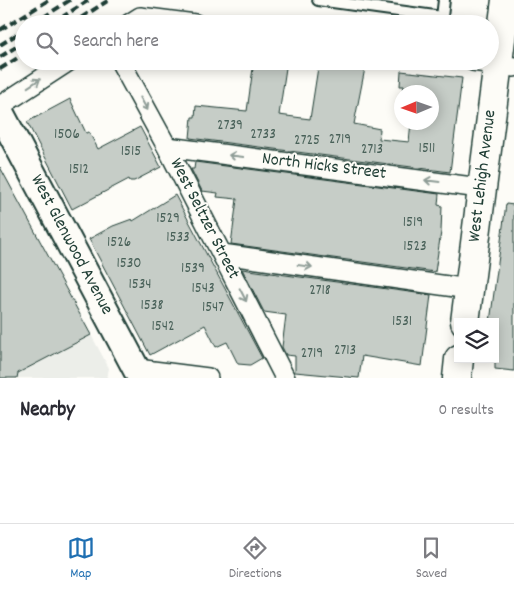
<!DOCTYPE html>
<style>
:root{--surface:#fff;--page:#f2f2f3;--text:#2b2b33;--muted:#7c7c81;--line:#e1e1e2;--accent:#1f6fb2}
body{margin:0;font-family:Dekko,sans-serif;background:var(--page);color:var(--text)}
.controls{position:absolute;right:15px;bottom:15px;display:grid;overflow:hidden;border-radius:0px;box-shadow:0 2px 12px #0003}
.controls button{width:45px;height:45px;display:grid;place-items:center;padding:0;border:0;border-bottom:1px solid var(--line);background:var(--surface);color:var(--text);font:25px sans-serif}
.compass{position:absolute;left:394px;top:85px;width:45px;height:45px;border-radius:50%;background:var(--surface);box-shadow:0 2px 12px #0003;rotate:268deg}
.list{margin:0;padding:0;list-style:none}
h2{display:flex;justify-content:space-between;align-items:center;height:65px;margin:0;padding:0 20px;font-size:21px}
h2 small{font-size:16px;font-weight:400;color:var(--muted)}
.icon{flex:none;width:28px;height:28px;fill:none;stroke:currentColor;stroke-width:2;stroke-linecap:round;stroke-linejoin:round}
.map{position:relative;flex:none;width:514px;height:378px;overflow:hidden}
.search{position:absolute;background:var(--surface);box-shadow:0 2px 12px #0003;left:15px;right:15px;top:15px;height:55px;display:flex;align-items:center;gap:12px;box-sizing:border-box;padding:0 18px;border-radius:28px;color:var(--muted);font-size:19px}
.sheet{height:145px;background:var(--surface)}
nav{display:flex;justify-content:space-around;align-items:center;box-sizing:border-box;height:70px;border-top:1px solid var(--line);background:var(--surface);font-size:14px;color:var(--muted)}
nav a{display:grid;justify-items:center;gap:2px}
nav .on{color:var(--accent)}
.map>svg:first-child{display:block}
</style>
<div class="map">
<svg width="514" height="378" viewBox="0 0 514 378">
<rect width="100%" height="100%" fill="#fdfcf7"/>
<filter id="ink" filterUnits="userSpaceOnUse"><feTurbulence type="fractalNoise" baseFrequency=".02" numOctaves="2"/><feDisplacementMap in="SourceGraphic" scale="10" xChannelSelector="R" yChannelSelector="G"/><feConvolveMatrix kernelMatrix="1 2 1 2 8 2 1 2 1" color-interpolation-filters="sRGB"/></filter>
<g filter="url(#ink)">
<!-- built -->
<path fill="#eceee9" d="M0,167L109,368L107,378H0Z"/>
<!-- building -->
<path fill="#c6cdc7" stroke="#1f3d34" d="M254,61H287L279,115L310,119L319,61L366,63L354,124L380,129L379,139L409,142L411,122H432V92H403L404,86H400L401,71L462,78L450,172L190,138L192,117H195L196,106L247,111Z
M70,99L86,133L89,132L98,149L140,127L161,167L134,181H130L129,179L72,209L27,122Z
M195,162L439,194L438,205L442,206L441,232L435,272L231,244L237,199L217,197L218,193L202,191L191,169H194Z
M0,167L91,335L18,373L17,378H0Z
M175,195L262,358L250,365L238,364L227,342L216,347L205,325L150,355L89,239L113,226L132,219L133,221Z
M506,204L514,205V371L495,369V322H490Z
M242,269L431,295L422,366L362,356L359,378L295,372V356L286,355L282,347L286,315L264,312Z"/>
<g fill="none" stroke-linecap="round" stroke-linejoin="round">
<defs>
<path id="lane" d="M318,0L442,17L444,0"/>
<path id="street" d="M129,24L140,17L195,24
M120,61L167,147L285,378
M473,61L514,67
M0,106L69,61
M167,147L480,188
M222,254L469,289
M137,369L208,378"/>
<path id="secondary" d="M0,112L141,378"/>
<path id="primary" d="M465,322L506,0
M457,378L459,359"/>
</defs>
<!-- lane casing -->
<use href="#lane" stroke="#1f3d34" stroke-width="14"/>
<!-- street casing -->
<use href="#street" stroke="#1f3d34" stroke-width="22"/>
<!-- secondary casing -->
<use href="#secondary" stroke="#1f3d34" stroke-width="30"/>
<!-- primary casing -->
<use href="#primary" stroke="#1f3d34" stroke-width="31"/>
<!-- lane -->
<use href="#lane" stroke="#fdfcf7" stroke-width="10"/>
<!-- street -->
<use href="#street" stroke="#fdfcf7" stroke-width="19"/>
<!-- secondary -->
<use href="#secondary" stroke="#fdfcf7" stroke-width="26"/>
<!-- primary -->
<use href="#primary" stroke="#fdfcf7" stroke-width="28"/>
<!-- rail -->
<path stroke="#1f3d34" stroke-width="4" stroke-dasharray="8 4" stroke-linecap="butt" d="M33,24L70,0
M51,24L89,0
M71,24L109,0
M0,30L49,0
M0,45L24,30
M0,57L24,42
M0,69L24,54"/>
</g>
<!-- one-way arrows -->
<defs><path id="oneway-shaft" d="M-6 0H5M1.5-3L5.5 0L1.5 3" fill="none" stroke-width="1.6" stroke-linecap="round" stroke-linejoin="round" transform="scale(1.25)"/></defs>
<g stroke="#8e9c96">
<use href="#oneway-shaft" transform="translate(34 83) rotate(-33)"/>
<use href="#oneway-shaft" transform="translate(144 104) rotate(61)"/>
<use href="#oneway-shaft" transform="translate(236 156) rotate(-173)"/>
<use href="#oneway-shaft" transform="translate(432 181) rotate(-173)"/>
<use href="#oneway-shaft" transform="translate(305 266) rotate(8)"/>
<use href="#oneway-shaft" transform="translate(243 295) rotate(63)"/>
</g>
</g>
<g text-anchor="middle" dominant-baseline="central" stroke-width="4" stroke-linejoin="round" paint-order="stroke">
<!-- number labels -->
<g font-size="15" fill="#496159">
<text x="230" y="126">2739</text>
<text x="67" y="135">1506</text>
<text x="263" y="135">2733</text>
<text x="340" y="140">2719</text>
<text x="307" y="141">2725</text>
<text x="427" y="149">1511</text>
<text x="372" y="150">2713</text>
<text x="131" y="152">1515</text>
<text x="79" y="170">1512</text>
<text x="168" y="219">1529</text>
<text x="413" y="223">1519</text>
<text x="178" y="238">1533</text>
<text x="119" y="243">1526</text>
<text x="415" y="247">1523</text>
<text x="129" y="264">1530</text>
<text x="193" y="269">1539</text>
<text x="140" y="285">1534</text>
<text x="203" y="289">1543</text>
<text x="320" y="291">2718</text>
<text x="152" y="306">1538</text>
<text x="213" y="308">1547</text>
<text x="402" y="322">1531</text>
<text x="163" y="327">1542</text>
<text x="345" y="351">2713</text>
<text x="312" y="354">2719</text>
</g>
<!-- street labels -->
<g font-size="18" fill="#1f3d34" stroke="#fdfcf7">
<text transform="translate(324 167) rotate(7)">North Hicks Street</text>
<text transform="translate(483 176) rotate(-83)">West Lehigh Avenue</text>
<text transform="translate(204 219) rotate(63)">West Seltzer Street</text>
<text transform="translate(71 245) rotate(62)">West Glenwood Avenue</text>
</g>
</g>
</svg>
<div class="controls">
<button><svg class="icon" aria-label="layers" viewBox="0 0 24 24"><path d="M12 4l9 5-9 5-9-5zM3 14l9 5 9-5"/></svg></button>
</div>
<svg class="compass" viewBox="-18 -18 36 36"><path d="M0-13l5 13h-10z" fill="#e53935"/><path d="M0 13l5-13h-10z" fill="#7c7c81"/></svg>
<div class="search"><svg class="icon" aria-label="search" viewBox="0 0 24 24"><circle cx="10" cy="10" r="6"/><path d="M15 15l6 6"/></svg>Search here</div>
</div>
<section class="sheet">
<h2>Nearby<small>0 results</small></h2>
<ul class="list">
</ul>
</section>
<nav>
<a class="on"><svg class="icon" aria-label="map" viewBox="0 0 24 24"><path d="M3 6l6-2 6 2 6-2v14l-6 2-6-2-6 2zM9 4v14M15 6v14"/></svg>Map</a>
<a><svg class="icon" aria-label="directions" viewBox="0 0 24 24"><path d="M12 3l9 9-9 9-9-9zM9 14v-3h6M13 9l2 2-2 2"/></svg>Directions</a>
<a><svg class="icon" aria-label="saved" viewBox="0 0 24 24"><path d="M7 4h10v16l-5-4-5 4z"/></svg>Saved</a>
</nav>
